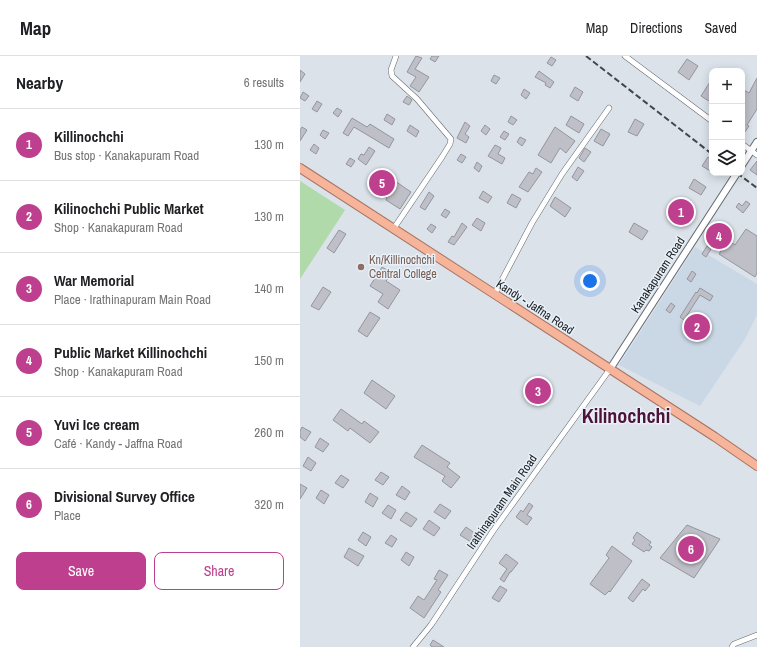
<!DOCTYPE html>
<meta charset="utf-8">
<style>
:root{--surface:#fff;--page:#f2f2f2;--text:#202124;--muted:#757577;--line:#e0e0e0;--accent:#bd3f8e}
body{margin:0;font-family:"Archivo Narrow",sans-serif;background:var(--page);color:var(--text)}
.controls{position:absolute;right:12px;top:12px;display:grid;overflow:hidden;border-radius:8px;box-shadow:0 2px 10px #0003}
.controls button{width:36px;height:36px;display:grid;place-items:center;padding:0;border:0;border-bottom:1px solid var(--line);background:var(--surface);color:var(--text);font:20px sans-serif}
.you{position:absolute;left:290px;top:225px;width:14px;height:14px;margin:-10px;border:3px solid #fff;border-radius:50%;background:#1a73e8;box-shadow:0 0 0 6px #1a73e833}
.badge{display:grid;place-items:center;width:26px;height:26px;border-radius:50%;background:var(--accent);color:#fff;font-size:13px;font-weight:700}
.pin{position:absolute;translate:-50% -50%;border:2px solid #fff;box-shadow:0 1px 4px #0006}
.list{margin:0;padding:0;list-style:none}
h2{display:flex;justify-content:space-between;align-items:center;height:52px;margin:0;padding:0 16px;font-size:17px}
h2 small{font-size:13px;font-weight:400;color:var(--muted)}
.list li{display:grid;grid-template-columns:26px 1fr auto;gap:12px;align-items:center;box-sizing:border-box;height:72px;padding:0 16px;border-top:1px solid var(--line)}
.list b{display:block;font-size:15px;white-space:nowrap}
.list p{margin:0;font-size:13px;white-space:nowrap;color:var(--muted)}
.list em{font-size:13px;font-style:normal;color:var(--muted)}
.actions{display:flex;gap:8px;padding:12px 16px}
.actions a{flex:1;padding:9px 0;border:1px solid var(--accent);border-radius:8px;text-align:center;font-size:14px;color:var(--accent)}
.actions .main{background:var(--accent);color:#fff}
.icon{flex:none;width:22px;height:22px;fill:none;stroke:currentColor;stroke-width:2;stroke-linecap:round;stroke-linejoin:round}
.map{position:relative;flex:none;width:457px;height:591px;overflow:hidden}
header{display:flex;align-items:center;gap:24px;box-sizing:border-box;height:56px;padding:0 20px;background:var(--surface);border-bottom:1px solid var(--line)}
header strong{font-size:19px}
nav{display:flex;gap:22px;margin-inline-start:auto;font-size:14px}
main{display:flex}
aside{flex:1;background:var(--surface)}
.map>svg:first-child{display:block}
</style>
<header>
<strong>Map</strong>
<nav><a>Map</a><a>Directions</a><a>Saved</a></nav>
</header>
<main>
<aside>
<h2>Nearby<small>6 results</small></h2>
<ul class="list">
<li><span class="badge">1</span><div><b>Killinochchi</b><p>Bus stop · Kanakapuram Road</p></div><em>130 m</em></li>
<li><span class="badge">2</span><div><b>Kilinochchi Public Market</b><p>Shop · Kanakapuram Road</p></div><em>130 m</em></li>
<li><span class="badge">3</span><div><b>War Memorial</b><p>Place · Irathinapuram Main Road</p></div><em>140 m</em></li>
<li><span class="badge">4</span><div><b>Public Market Killinochchi</b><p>Shop · Kanakapuram Road</p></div><em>150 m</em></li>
<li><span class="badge">5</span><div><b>Yuvi Ice cream</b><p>Café · Kandy - Jaffna Road</p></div><em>260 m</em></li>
<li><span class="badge">6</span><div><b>Divisional Survey Office</b><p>Place</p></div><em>320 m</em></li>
</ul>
<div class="actions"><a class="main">Save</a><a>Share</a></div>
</aside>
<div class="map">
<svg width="457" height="591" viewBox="0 0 457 591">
<rect width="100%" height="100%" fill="#dbe2ea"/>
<!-- built -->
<path fill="#cad7e5" d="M395,191L457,228V259L445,283L400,350L319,309Z"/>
<!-- green -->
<path fill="#b0daa9" d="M0,125L45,154L0,223Z"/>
<!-- building -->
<path fill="#bfbfc8" stroke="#95959e" d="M116,0L122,2L115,13L129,21L119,36L110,30L116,21L107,16Z
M132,0H139L135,6L130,3Z
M251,1L256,4L252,10L247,7Z
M387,3L398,10L389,24L378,16Z
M0,14L5,18L0,26Z
M239,15L254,26L250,32L245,29L246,27L235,21Z
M194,19L200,22L196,28L191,25Z
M457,22V53L447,69L449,70L442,80V51L445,46L442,44V33L449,37Z
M412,23V47L401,40Z
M275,31L283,36L278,45L270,40Z
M224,33L230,37L226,43L221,39Z
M3,36L9,40L5,45L0,42Z
M107,40L112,44L109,49L103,46Z
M17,45L22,48L17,56L12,53Z
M37,52L42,55L38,61L33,57Z
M87,58L95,63L92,69L84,64Z
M211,60L217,64L213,69L208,66Z
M271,60L284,68L279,77L266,69Z
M52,62L67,71L70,68L94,83L89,92L54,71L48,80L43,77Z
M335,63L344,68L337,80L328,76Z
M165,66L170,70L165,78L169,81L166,87L157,82Z
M110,69L119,75L116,81L107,75Z
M185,69L190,73L186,79L181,75Z
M2,71L7,74L0,85V74Z
M255,71L275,85L266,97L260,92L251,107L238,99Z
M301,73L310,78L303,90L294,85Z
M23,74L29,77L25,83L20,79Z
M204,75L209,78L205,84L200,81Z
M220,81L226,84L222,90L217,86Z
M14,88L19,92L16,98L10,94Z
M195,89L201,92L198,98L205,102L202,108L188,100Z
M69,91L75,95L66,109L58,103L61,98L64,99Z
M285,92L291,96L284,106L279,102Z
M161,98L166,101L162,107L157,104Z
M408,101L412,104V116L402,110Z
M50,102L55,105L51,111L46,108Z
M457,105V119L450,114Z
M177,106L182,110L179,116L174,112Z
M278,111L284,115L277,125L272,121Z
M80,112L93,121L92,123L111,136L100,153L86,144L87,142L68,129Z
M236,112L242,116L228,136L219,131L229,116L233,118Z
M394,123L406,131L401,139L389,132Z
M183,135L192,141L188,147L179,142Z
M129,136L134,140L125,154L120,151Z
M212,138L221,143L216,152L207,147Z
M255,141L271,152L265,161L250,150Z
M446,145L450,148L443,157L436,151L439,147L442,150Z
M145,153L150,156L146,162L141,159Z
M177,162L185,167L181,175L172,169Z
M162,167L167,171L154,189L148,186L152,180L154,181Z
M334,167L348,175L342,184L329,176Z
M131,168L136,171L132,177L127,173Z
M446,173L457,180V217L455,221L419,198L428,184L435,189Z
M39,174L46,178L34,197L27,192Z
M407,190L411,193L406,201L402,198Z
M82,211L92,217L86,225L100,234L88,253L78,246L83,238L70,230Z
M392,215L396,218L391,226L387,223Z
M23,231L31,236L19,254L11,250Z
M400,232L413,240L410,245L400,239L384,264L380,261L396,236L397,237Z
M371,247L375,250L370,257L366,254Z
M70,256L80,262L67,281L58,275Z
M72,324L95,340L86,353L64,337Z
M41,353L62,368L64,365L79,376L70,387L50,372L48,375L33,364Z
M2,371L11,376L5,385L0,381V375Z
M20,382L29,388L23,396L15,391Z
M122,389L150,407L147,411L160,421L151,432L142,425L145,420L114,401Z
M8,401L16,407L11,415L3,410Z
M81,416L89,421L83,429L75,424Z
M41,419L49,424L43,432L35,427Z
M0,428L7,432L0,443Z
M102,430L110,436L105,444L96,439Z
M21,434L29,439L24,448L16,442Z
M70,437L78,442L73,451L65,446Z
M229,447L233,450L227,459L232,462L227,469L216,461L221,454L223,456Z
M140,448L151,455L145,463L134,456Z
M88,449L96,454L91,463L82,457Z
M106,456L117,463L111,471L100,464Z
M129,464L140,472L134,480L123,473Z
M387,469L420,483L394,522L360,502Z
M166,471L176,478L171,486L160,479Z
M63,476L71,481L66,490L58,484Z
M337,476L351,486L349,489L352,491L349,495L346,494L344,496L332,488L335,484L333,482Z
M91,479L97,483L92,491L85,487Z
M312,490L332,505L310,536L309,535L305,539L290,528L309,502L306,499Z
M49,492L64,500L58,510L44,501Z
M106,496L114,501L109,510L101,504Z
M206,498L218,507L211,516H210L204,526L200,523L207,513L199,507Z
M139,514L148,519L138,534L141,536L124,562L110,552L118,540L124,544L137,524L134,523Z
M342,523L350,529L345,535L343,533L333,546L328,542Z
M200,530L207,534L199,546L192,542Z
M133,584L144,591H132L130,589Z"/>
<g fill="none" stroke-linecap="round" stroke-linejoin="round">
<defs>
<path id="minor" d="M325,0L412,65
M442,88L457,99
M94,172L142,101L150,88L151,83L117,43L92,20L91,14L96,0
M194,239L232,167L262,118L309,52
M113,591L131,569L193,475L310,313
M432,591L434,588L457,579"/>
<path id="tertiary" d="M442,109L457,86
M310,313L437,117"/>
<path id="trunk" d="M0,112L415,381L457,410"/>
</defs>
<!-- minor casing -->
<use href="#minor" stroke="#646a71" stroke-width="6"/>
<!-- tertiary casing -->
<use href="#tertiary" stroke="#646a71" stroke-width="8"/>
<!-- trunk casing -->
<use href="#trunk" stroke="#a77360" stroke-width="10"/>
<!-- minor -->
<use href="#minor" stroke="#fff" stroke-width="5"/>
<!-- tertiary -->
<use href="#tertiary" stroke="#fff" stroke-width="6"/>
<!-- trunk -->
<use href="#trunk" stroke="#f6b49b" stroke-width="8"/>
<!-- rail -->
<path stroke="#43474b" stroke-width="2" stroke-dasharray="6 3" stroke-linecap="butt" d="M286,0L412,98
M437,117L457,132"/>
</g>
<!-- markers -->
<circle fill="#8d6e63" stroke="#e8f0f8" stroke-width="1.5" cx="61" cy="211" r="4"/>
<g text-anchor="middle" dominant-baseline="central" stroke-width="3" stroke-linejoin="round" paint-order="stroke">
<!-- education labels -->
<g font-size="12" fill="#785e54" stroke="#e8f0f8" text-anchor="start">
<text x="69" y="204">Kn/Killinochchi<tspan x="69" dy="14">Central College</tspan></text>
</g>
<!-- street labels -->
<g font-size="12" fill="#1a1d20" stroke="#e8f0f8">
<text transform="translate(358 219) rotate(-57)">Kanakapuram Road</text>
<text transform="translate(235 251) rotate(33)">Kandy - Jaffna Road</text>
<text transform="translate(202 446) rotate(-55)">Irathinapuram Main Road</text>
</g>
<!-- town labels -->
<g font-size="20" font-weight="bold" fill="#4f1339" stroke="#e8f0f8">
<text x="326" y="359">Kilinochchi</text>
</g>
</g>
</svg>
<div class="controls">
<button>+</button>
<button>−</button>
<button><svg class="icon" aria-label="layers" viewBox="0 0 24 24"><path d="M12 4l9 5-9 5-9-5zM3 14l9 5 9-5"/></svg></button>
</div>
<div class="you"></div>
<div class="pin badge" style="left:381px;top:156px">1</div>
<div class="pin badge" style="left:397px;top:271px">2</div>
<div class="pin badge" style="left:238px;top:335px">3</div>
<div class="pin badge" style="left:419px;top:180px">4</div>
<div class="pin badge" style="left:82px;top:127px">5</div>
<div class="pin badge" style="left:391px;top:493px">6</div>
</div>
</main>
